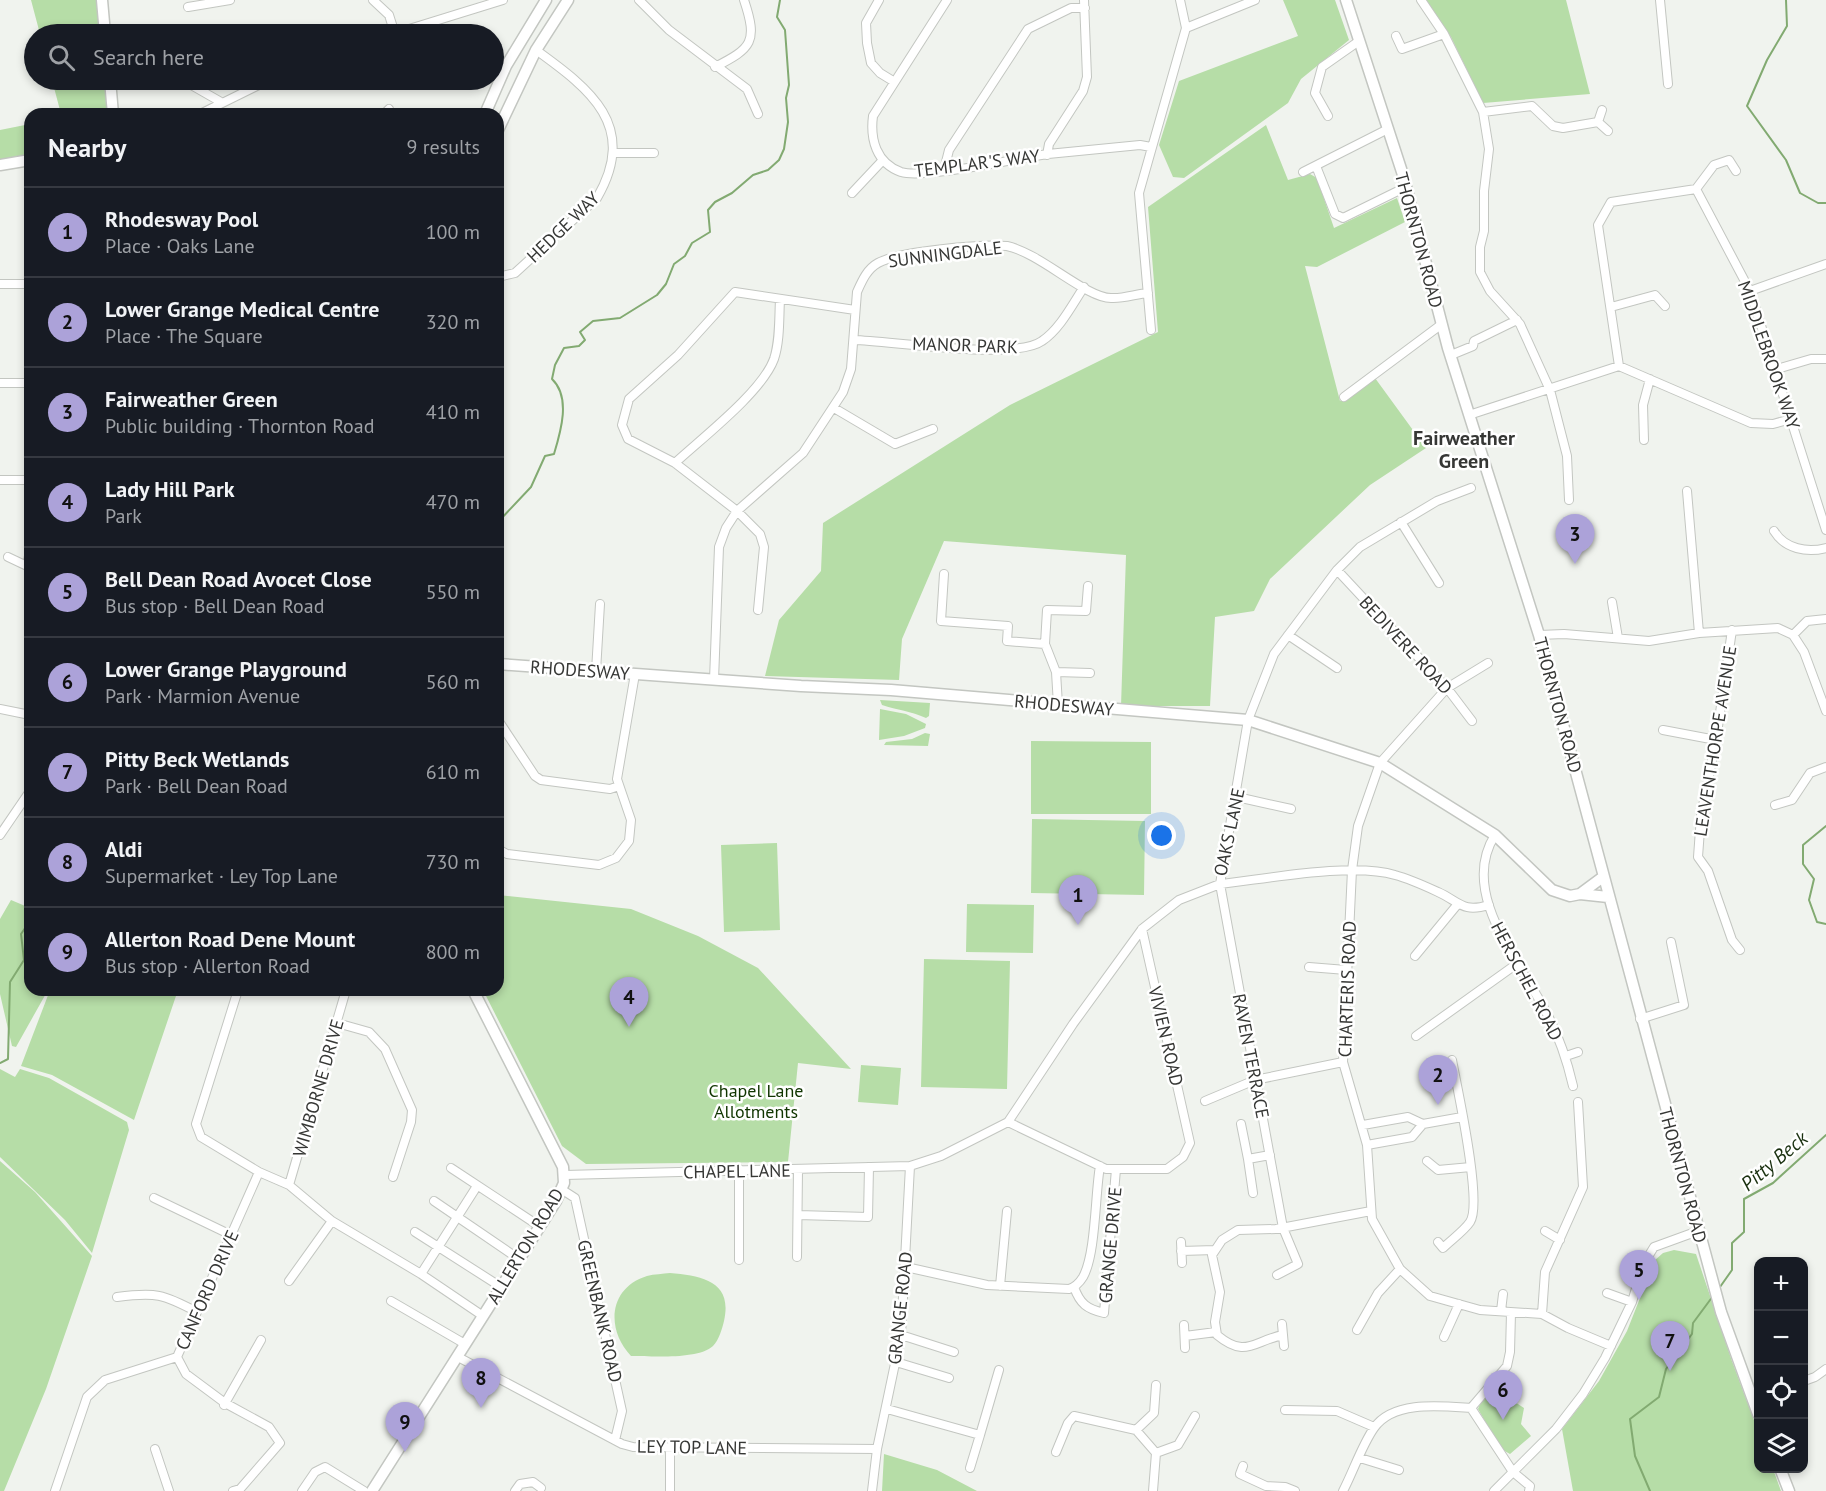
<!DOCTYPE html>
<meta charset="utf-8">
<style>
:root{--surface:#171b24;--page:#20242c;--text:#f1f3f6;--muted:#9ea1a6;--line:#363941;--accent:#aca2d9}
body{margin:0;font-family:"PT Sans",sans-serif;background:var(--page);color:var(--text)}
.controls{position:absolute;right:18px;bottom:18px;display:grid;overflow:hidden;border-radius:12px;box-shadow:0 3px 9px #0003}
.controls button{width:54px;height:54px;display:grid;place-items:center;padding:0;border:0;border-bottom:2px solid var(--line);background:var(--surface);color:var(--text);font:30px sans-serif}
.you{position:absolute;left:1162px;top:836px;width:21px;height:21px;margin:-15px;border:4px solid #fff;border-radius:50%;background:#1a73e8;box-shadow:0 0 0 9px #1a73e833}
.badge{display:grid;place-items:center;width:39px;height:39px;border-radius:50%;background:var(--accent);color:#111;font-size:20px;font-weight:700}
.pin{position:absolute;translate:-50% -50px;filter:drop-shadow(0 2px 3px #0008)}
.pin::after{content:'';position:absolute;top:32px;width:21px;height:18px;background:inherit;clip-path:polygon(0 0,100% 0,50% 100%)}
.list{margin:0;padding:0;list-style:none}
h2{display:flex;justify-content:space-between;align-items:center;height:78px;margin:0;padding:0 24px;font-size:26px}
h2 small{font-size:20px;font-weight:400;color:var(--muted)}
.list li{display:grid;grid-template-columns:39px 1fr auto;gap:18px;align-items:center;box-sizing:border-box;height:90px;padding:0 24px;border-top:2px solid var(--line)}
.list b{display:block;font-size:22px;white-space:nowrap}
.list p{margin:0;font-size:20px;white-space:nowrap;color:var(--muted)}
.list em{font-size:20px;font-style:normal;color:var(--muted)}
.icon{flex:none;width:33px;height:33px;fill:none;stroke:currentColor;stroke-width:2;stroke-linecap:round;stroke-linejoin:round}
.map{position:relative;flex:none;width:1826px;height:1491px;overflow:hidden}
.search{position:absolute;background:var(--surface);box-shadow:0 3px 9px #0003;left:24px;top:24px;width:480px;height:66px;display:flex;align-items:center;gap:15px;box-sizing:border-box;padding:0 21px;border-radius:33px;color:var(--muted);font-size:22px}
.panel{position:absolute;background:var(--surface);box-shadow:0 3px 9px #0003;left:24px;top:108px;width:480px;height:888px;border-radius:18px}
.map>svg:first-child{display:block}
</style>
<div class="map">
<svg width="1826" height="1491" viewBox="0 0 1826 1491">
<rect width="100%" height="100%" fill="#f0f3ee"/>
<!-- green -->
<path fill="#b6dda7" d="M31,0H96L100,34H40Z
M1283,0H1335L1349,40L1301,79L1288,103L1184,178L1173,177L1159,145L1179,81L1298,36Z
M1426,0H1566L1590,94L1483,103L1451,37Z
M52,80H104L108,114H61Z
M30,124V156L0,161V130Z
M1266,125L1288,180L1310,174L1317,178L1334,228L1397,198L1405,222L1317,267L1305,266L1340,401L1375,378L1426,448L1370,485L1270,579L1254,611L1215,617L1210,706H1121L1126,555L944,541L902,639L899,680L765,676L779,620L821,571L823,523L1010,405L1158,332L1148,207Z
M880,700L930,703L929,716L926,718C911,711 897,710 882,705Z
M880,709L906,714L926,724L925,728L904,736L879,740Z
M925,733L930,734L928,746L884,745L886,742L912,739Z
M1031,741L1151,742V814H1031Z
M1032,819L1145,821L1144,895L1031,893Z
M777,843L780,930L724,932L721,845Z
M498,895L631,909L698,936L758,968L851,1069L798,1063L788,1162L586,1164L562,1146L483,990H498Z
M11,900L30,908V990H48L16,1047L12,1046L0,994V919Z
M967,904L1034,905L1033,953L966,952Z
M924,959L1010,961L1007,1089L921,1087Z
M50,990H178L134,1120L52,1075L21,1066Z
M861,1065L901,1068L898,1105L858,1102Z
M0,1069L15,1077L20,1069L49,1078L127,1122L129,1130L92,1253L65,1220L0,1157Z
M0,1161L35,1192L92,1256L46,1389L4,1491H0Z
M1674,1250L1696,1254L1732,1361L1758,1431V1468L1773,1469L1781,1491H1573L1562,1429L1599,1381L1627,1331L1655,1260L1663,1253Z
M670,1273C702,1276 733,1281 724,1321C722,1329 719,1340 713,1346C698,1360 650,1356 631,1356C606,1330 608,1288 647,1276C654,1274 663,1274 670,1273Z
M1495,1389L1524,1408L1521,1424L1531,1436L1510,1454L1501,1449L1478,1409L1480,1404Z
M884,1454L937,1470L977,1491H882Z"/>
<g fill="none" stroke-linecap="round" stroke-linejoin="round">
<!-- stream -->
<path stroke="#82aa71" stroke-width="2" d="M1786,0L1787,26L1767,60L1747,106L1786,160L1800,193L1818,203H1826
M498,522L531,487L545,456L554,454C561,431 571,397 552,379L555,365L564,348L579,346L585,340L580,332L593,321L620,318L657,295L666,284L674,264L685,256L692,243L710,232L708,210L715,202L732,193L753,175L768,170L779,160L784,149L788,122L786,98L789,85L785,30L777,17L780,0
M1826,826L1803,845V864L1814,879L1809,900L1817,922L1826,924
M0,1063L8,1059L10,982L24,960L21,934L30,921
M1720,1287L1732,1270V1243L1744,1232V1199L1773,1183L1826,1135
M1650,1491L1635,1456L1630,1419L1659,1397L1666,1369L1692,1334L1693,1323L1713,1296"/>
<defs>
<path id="street" d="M373,0L389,15L395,34
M639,0L669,30L747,89L758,114
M879,0L866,23L867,43L871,63L880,73L893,81
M947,0L873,116C870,139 876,163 901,172C925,179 1018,158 1048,154C1078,151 1109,148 1140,145L1151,147
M1180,0L1186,28
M1421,0L1444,34L1483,112L1489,149L1484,191V231L1480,247V272L1490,291L1520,324L1550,390L1567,456L1569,500
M1660,0L1668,84
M188,7L230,0
M393,34L503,0
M1396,36L1402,49L1444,34
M715,67C752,48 758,42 744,0
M186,82L221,102
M1483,112L1532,106L1553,126L1563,128L1598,122L1602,110
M200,114L269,80
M384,114L389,109
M1328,116L1315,93L1322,67L1359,41
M1598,122L1608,131
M613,153H654
M1047,155L1049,144L1083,91L1087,77L1084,0
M1316,166L1335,214L1343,218L1406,187
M944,170L949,150L1028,29L1071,8H1085
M1303,172L1388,129
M1696,189L1714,165L1729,160L1736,171
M852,193L883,160
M498,277L515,273L597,198C639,126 590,89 536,50
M0,284H30
M1750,291L1826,264
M1611,307L1655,295L1665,306
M1151,330L1139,193L1186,28L1255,0
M854,340C892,341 1014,361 1042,341C1060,329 1072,305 1084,287
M1451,355L1473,346L1474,341L1517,320
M1619,366L1598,225L1611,202L1696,189L1750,291L1826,530
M1777,369L1811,359H1826
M0,383H30
M1344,397L1442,324
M834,408L895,444L933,429
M1469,415L1619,366L1751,423L1773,424L1791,419
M1644,440L1643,405L1650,379
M675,463C702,438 762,392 774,359C780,341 779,319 780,299
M0,480H30
M1687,491L1699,633
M1401,522L1439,583
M1774,531C1785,549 1807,553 1826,548
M8,557L27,566L30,551
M1337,570L1447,688L1472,721
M944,574L941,621L1008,626L1007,641L1045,644
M1612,602L1618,638
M758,610L764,547L760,534L737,511L675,463L628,439L622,425L629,399L678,355L735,292L855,310
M1732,630L1716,740L1701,816L1698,857L1708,871L1732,940L1740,950
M1288,635L1337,668
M1539,635L1564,634L1649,641L1699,633L1778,628L1793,635L1804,652L1826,711
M1793,635L1807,621L1826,619
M1488,663L1447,688L1380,763L1358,826L1352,870L1343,1062L1367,1145L1372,1219L1400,1269L1430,1296L1480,1310L1542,1314L1568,1328L1611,1346
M596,671L600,604
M1056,672L1090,673
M714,680L719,547L726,528L737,511L803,453L843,392L851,369L857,292C862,281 867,269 878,263C900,251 982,244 1007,246C1040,253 1086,298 1111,298C1123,299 1136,294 1148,293
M1058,705L1056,672L1045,644L1047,610L1086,611L1088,586
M0,709L30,715
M498,720L535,776L541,780L610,789L619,786
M1663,730L1716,740
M1237,797L1291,809
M1775,805L1792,800L1810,773L1826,767
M0,835L30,791
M1495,835C1458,893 1521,963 1546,1012C1559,1036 1567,1060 1573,1086
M498,849L507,854L599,865L616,858L629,841L631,820L617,779L635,674
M1415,956L1457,905
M1309,967L1346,970
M238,990L196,1124L201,1137L259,1172L289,1185L332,1221L421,1274L483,1316
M1640,1019L1684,1005L1671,942
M337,1023L369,1032L385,1049L412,1110L411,1122L393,1177
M1416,1036L1518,963
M1566,1056L1578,1052
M1205,1101L1255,1080L1343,1062
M1008,1122L1106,1169H1167L1183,1157L1190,1143L1142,929
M1241,1124L1248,1159L1270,1155
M1363,1125L1408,1117L1423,1124L1462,1117
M1367,1145L1412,1137L1423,1124
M1248,1159L1253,1193
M1427,1161L1438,1170L1471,1167
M451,1168L539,1226
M739,1169V1260
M565,1175L910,1166L941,1156L1008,1122L1073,1024L1142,929L1179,900L1220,884L1248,720L1274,654L1337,570L1360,547L1437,501L1471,488
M289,1185L346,990
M561,1189L575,1198L622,1411L615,1440
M154,1198L231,1235
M434,1201L519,1259
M798,1215L868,1217L869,1167
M1545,1231L1560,1240
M415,1232L501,1287
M1181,1242L1182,1263
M1438,1242L1443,1248C1451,1240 1464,1231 1470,1222C1483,1203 1457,1087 1452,1060
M1181,1251L1215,1250
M797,1257L798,1170
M906,1267L987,1285L1069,1289C1075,1287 1080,1282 1083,1277C1096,1254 1095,1194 1100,1166
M421,1274L477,1186
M1277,1275L1298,1264L1283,1228L1220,884C1266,879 1353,862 1395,875C1410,879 1425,886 1438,892C1460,902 1462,913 1489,905
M289,1281L332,1221
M1000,1286L1007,1211
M1074,1287C1080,1304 1087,1309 1104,1313L1116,1169
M1607,1293L1632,1302
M117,1297C156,1292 163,1294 197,1312
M391,1301L465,1344
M1501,1311L1503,1294
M1542,1314L1545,1272L1583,1187L1578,1102
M1282,1324L1284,1346
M1184,1325L1185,1348
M1357,1330L1378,1293L1400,1269
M901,1335L954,1352
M1283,1335C1253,1341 1246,1359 1217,1335L1215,1322L1220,1292L1212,1255L1222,1240L1238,1230L1276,1229L1371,1211
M1185,1336L1216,1332
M1444,1337L1459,1304
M177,1357L186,1374L225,1403L269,1427L280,1443L240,1489L233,1491
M458,1357L622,1444L633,1447L877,1449
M896,1362L949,1378
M1804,1381L1815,1377L1826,1369
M224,1405L261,1340
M1471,1408L1507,1366L1510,1352L1511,1313
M887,1409L980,1435L999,1370
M1285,1410L1337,1411L1374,1427
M1136,1430L1154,1413L1156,1385
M155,1449L169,1491
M1056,1452L1068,1423L1074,1416L1136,1430L1156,1453L1153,1491
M1156,1453L1178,1445L1195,1416
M1360,1458L1399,1470
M1243,1466L1240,1474L1266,1486L1285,1487L1295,1491
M970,1468L980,1435
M55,1491L87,1397L105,1380L177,1357L259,1172
M302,1491L315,1472L325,1467L364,1491
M515,1491L520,1484L533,1482L541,1488
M670,1491V1448
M872,1491L877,1449L901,1335L910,1166
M1343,1491C1353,1472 1362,1445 1374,1428C1393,1400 1442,1406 1471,1408L1513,1472L1530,1486L1529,1491
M1494,1491L1556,1429L1583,1394L1605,1358L1632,1302L1643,1265L1654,1247L1698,1231"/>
<path id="secondary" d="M102,0L105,34
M1346,0L1403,175L1448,348L1539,635L1721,1312L1758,1414
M110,80L113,114
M485,114L506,66L546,0
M498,130L536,50L568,0
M0,165L30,160
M498,664L801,686L891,690L1248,720L1380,763L1495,835L1552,890L1570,896L1580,894L1608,897
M1580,894L1603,877
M1780,1468L1789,1491
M372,1491L556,1201L564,1183L563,1167L473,990"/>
</defs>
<!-- street casing -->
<use href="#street" stroke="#c3c6c1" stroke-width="10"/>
<!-- secondary casing -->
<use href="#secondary" stroke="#c3c6c1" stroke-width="13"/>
<!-- street -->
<use href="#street" stroke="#fff" stroke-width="8"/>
<!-- secondary -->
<use href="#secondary" stroke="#fff" stroke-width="10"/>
</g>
<g text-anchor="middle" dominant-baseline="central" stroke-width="5" stroke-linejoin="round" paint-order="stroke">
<!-- street labels -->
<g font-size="18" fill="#363735" stroke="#fff">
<text transform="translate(977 163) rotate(-7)">TEMPLAR'S WAY</text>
<text transform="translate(563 227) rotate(-44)">HEDGE WAY</text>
<text transform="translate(1419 240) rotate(75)">THORNTON ROAD</text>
<text transform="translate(945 254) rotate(-7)">SUNNINGDALE</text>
<text transform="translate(965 345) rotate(2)">MANOR PARK</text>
<text transform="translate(1769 355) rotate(71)">MIDDLEBROOK WAY</text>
<text transform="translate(1406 645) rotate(47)">BEDIVERE ROAD</text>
<text transform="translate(580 670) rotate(4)">RHODESWAY</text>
<text transform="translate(1064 705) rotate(5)">RHODESWAY</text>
<text transform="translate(1558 705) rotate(75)">THORNTON ROAD</text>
<text transform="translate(1715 741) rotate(-81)">LEAVENTHORPE AVENUE</text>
<text transform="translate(1229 832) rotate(-78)">OAKS LANE</text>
<text transform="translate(1527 981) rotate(62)">HERSCHEL ROAD</text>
<text transform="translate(1347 989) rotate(-88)">CHARTERIS ROAD</text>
<text transform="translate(1166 1036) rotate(77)">VIVIEN ROAD</text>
<text transform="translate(1251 1056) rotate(79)">RAVEN TERRACE</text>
<text transform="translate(318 1088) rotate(-74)">WIMBORNE DRIVE</text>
<text transform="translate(737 1171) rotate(-1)">CHAPEL LANE</text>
<text transform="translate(1683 1175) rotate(75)">THORNTON ROAD</text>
<text transform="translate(1110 1245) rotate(-85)">GRANGE DRIVE</text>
<text transform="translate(525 1246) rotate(-59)">ALLERTON ROAD</text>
<text transform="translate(207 1290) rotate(-66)">CANFORD DRIVE</text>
<text transform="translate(900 1308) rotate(-84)">GRANGE ROAD</text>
<text transform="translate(600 1311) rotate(77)">GREENBANK ROAD</text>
<text transform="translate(692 1447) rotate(1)">LEY TOP LANE</text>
</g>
<!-- park labels -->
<g font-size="18" fill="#103500" stroke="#fff">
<text x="756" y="1090">Chapel Lane<tspan x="756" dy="21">Allotments</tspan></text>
</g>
<!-- neighbourhood labels -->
<g font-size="20" font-weight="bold" fill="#363735" stroke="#fff">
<text x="1464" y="438">Fairweather<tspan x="1464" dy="23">Green</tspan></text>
</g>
<!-- water labels -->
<g font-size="20" font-style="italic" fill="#19300f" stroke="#fff">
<text transform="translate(1774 1161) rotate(-40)">Pitty Beck</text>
</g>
</g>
</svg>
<div class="controls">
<button>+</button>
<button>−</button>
<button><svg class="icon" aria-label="locate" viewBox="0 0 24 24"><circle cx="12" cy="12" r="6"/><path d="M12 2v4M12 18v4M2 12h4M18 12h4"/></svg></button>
<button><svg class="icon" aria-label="layers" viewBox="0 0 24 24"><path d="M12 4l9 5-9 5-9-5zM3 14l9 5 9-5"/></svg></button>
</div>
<div class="you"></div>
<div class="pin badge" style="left:1078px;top:925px">1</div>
<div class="pin badge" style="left:1438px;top:1105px">2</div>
<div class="pin badge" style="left:1575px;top:564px">3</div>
<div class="pin badge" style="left:629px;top:1027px">4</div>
<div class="pin badge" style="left:1639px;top:1300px">5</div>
<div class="pin badge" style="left:1503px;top:1420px">6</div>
<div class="pin badge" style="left:1670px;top:1371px">7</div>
<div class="pin badge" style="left:481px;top:1408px">8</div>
<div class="pin badge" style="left:405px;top:1452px">9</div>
<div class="search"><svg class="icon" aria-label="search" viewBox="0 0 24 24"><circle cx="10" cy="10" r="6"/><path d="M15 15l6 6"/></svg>Search here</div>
<section class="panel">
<h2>Nearby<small>9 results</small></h2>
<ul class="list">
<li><span class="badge">1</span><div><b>Rhodesway Pool</b><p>Place · Oaks Lane</p></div><em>100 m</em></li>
<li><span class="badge">2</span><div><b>Lower Grange Medical Centre</b><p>Place · The Square</p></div><em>320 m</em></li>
<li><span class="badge">3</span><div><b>Fairweather Green</b><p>Public building · Thornton Road</p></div><em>410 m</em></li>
<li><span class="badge">4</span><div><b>Lady Hill Park</b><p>Park</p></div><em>470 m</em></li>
<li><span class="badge">5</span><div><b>Bell Dean Road Avocet Close</b><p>Bus stop · Bell Dean Road</p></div><em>550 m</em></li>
<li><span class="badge">6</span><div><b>Lower Grange Playground</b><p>Park · Marmion Avenue</p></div><em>560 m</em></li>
<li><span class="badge">7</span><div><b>Pitty Beck Wetlands</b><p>Park · Bell Dean Road</p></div><em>610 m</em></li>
<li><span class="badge">8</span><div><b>Aldi</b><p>Supermarket · Ley Top Lane</p></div><em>730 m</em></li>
<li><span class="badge">9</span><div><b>Allerton Road Dene Mount</b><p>Bus stop · Allerton Road</p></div><em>800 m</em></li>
</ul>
</section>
</div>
